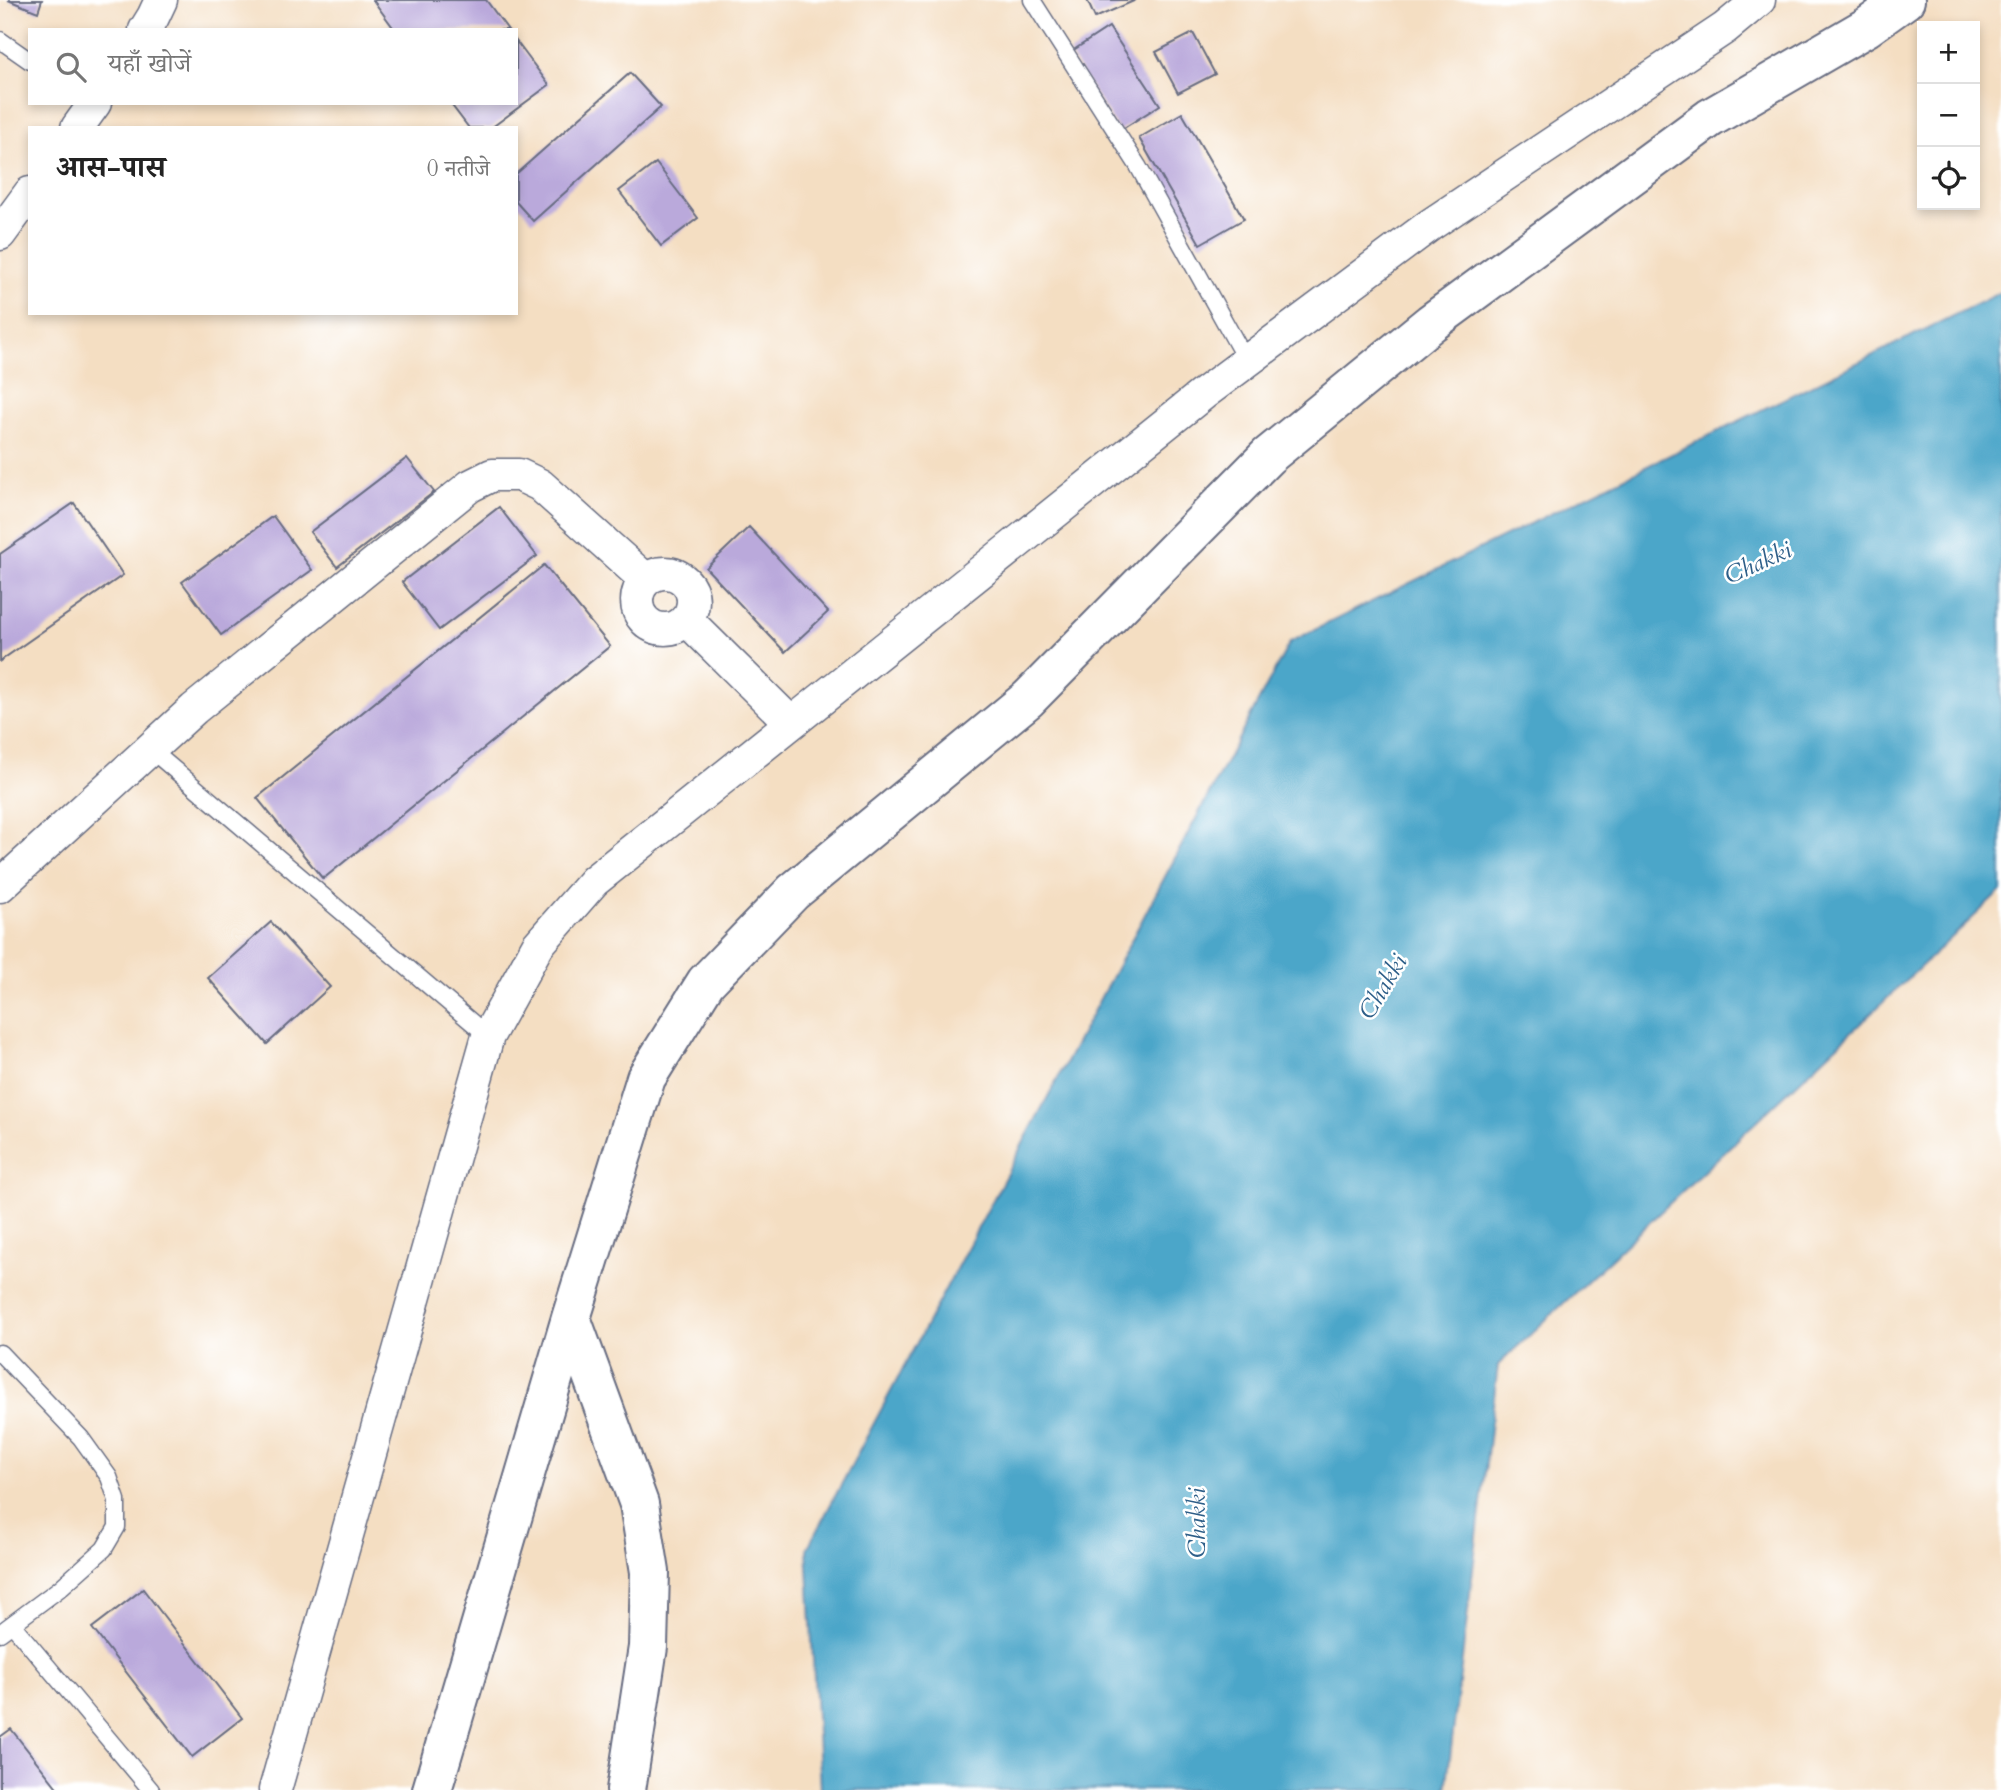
<!DOCTYPE html>
<html lang="hi">
<meta charset="utf-8">
<style>
:root{--surface:#fff;--page:#f2f2f2;--text:#222;--muted:#767676;--line:#e0e0e0}
body{margin:0;font-family:Cardo,"Noto Serif Devanagari",serif;background:var(--page);color:var(--text)}
.controls{position:absolute;right:21px;top:21px;display:grid;overflow:hidden;border-radius:0px;box-shadow:0 4px 10px #0003}
.controls button{width:63px;height:63px;display:grid;place-items:center;padding:0;border:0;border-bottom:2px solid var(--line);background:var(--surface);color:var(--text);font:35px sans-serif}
.list{margin:0;padding:0;list-style:none}
h2{display:flex;justify-content:space-between;align-items:center;height:91px;margin:0;padding:0 28px;font-size:30px}
h2 small{font-size:23px;font-weight:400;color:var(--muted)}
.icon{flex:none;width:38px;height:38px;fill:none;stroke:currentColor;stroke-width:2;stroke-linecap:round;stroke-linejoin:round}
.map{position:relative;flex:none;width:2001px;height:1790px;overflow:hidden}
.search{position:absolute;background:var(--surface);box-shadow:0 4px 10px #0003;left:28px;top:28px;width:490px;height:77px;display:flex;align-items:center;gap:18px;box-sizing:border-box;padding:0 24px;border-radius:0px;color:var(--muted);font-size:26px}
.panel{position:absolute;background:var(--surface);box-shadow:0 4px 10px #0003;left:28px;top:126px;width:490px;height:189px;border-radius:0px}
.map>svg:first-child{display:block}
</style>
<div class="map">
<svg width="2001" height="1790" viewBox="0 0 2001 1790">
<rect width="100%" height="100%" fill="#fff"/>
<filter id="ink" filterUnits="userSpaceOnUse"><feTurbulence type="fractalNoise" baseFrequency=".0143" numOctaves="2"/><feDisplacementMap in="SourceGraphic" scale="14" xChannelSelector="R" yChannelSelector="G"/><feConvolveMatrix kernelMatrix="1 2 1 2 8 2 1 2 1" color-interpolation-filters="sRGB"/></filter>
<filter id="wash" filterUnits="userSpaceOnUse"><feTurbulence type="fractalNoise" baseFrequency=".00686" numOctaves="4" result="noise"/><feDisplacementMap in="SourceGraphic" scale="28" xChannelSelector="R" yChannelSelector="G"/><feGaussianBlur stdDeviation="1.57" result="paint"/><feColorMatrix in="noise" values="0 0 0 0 0 0 0 0 0 0 0 0 0 0 0 0 0 1.4 0 .05"/><feComposite in="paint" operator="in"/></filter>
<g filter="url(#wash)">
<rect width="100%" height="100%" fill="#f4dec2"/>
<!-- water -->
<path fill="#4ba6c9" stroke="#336a94" stroke-width="2" d="M2001,292V891L1498,1365L1446,1790H820L807,1549L1290,642Z"/>
<g id="blocks">
<!-- building -->
<path fill="#baa9db" d="M8,0H42L38,12Z
M373,0H486L508,30H395Z
M1087,0H1136L1095,18Z
M1109,27L1160,105L1119,131L1069,53Z
M1193,33L1215,74L1178,93L1156,52Z
M516,41L549,85L491,128H469L450,103H516Z
M630,73L661,107L533,221L516,202V174Z
M1182,113L1244,219L1200,244L1139,138Z
M656,163L698,218L661,246L619,191Z
M407,458L434,492L337,567L310,532Z
M74,503L123,575L0,661V554Z
M499,507L537,556L439,630L402,582Z
M273,516L312,570L221,635L182,582Z
M749,527L828,612L785,652L706,568Z
M544,565L610,646L323,879L257,798Z
M271,922L330,987L267,1044L208,978Z
M143,1589L242,1718L192,1757L92,1628Z
M11,1729L59,1790H0V1737Z"/>
</g>
</g>
<g filter="url(#ink)">
<use href="#blocks" fill-opacity="0" stroke="#676c81" stroke-width="2"/>
<g fill="none" stroke-linecap="round" stroke-linejoin="round">
<defs>
<path id="service" d="M1032,0L1138,166L1247,362
M0,40L30,61
M150,749L488,1036
M0,1353L81,1438L109,1477L117,1500V1527L104,1549L59,1589L0,1633
M12,1624L151,1790"/>
<path id="minor" d="M145,30L153,17L161,0
M77,128L95,103
M0,234L30,193
M637 601a28 28 0 1 1 56 0a28 28 0 1 1-56 0Z
M686,619L791,723
M0,886L194,709L470,486L492,475H519L540,485L646,580
M275,1790L488,1036L538,945L594,881L1203,394L1430,225L1725,28L1759,0"/>
<path id="tertiary" d="M571,1318L639,1504L650,1572L648,1647L626,1790
M432,1790L571,1318L646,1078L706,982L793,892L1028,699L1268,456L1431,323L1710,118L1867,27L1905,0"/>
</defs>
<!-- service casing -->
<use href="#service" stroke="#676c81" stroke-width="19"/>
<!-- minor casing -->
<use href="#minor" stroke="#676c81" stroke-width="35"/>
<!-- tertiary casing -->
<use href="#tertiary" stroke="#676c81" stroke-width="42"/>
<!-- service -->
<use href="#service" stroke="#fff" stroke-width="16"/>
<!-- minor -->
<use href="#minor" stroke="#fff" stroke-width="32"/>
<!-- tertiary -->
<use href="#tertiary" stroke="#fff" stroke-width="38"/>
</g>
</g>
<g text-anchor="middle" dominant-baseline="central" stroke-width="5" stroke-linejoin="round" paint-order="stroke">
<!-- water labels -->
<g font-size="24" font-style="italic" fill="#2e5f89" stroke="#fff">
<text transform="translate(1758 563) rotate(-24)">Chakki</text>
<text transform="translate(1383 987) rotate(-59)">Chakki</text>
<text transform="translate(1197 1523) rotate(-90)">Chakki</text>
</g>
</g>
</svg>
<div class="controls">
<button>+</button>
<button>−</button>
<button><svg class="icon" aria-label="locate" viewBox="0 0 24 24"><circle cx="12" cy="12" r="6"/><path d="M12 2v4M12 18v4M2 12h4M18 12h4"/></svg></button>
</div>
<div class="search"><svg class="icon" aria-label="search" viewBox="0 0 24 24"><circle cx="10" cy="10" r="6"/><path d="M15 15l6 6"/></svg>यहाँ खोजें</div>
<section class="panel">
<h2>आस-पास<small>0 नतीजे</small></h2>
<ul class="list">
</ul>
</section>
</div>
